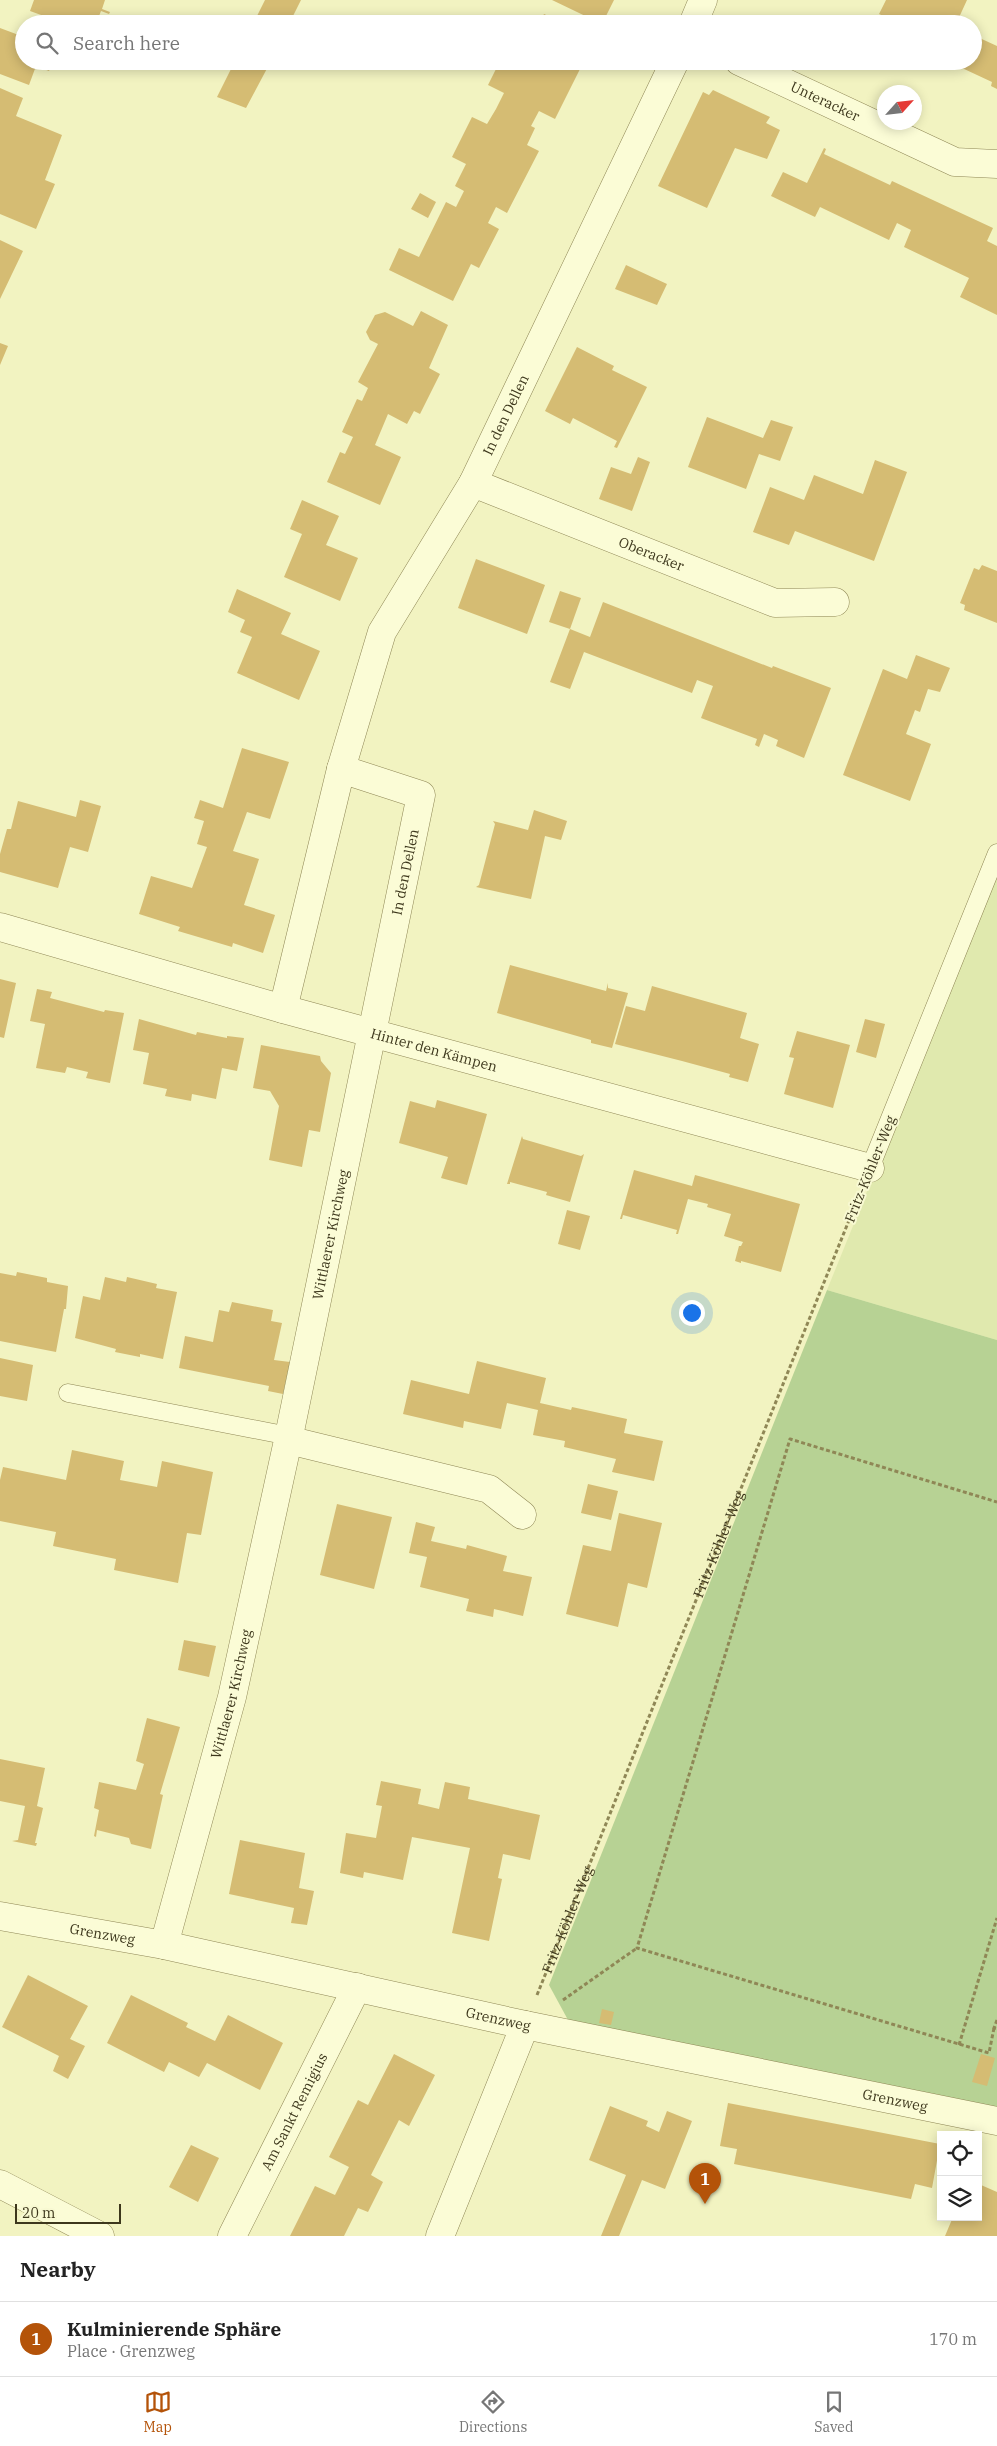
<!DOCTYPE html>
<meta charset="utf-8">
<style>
:root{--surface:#fff;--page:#f6f6f6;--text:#222;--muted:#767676;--line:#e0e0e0;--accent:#b45309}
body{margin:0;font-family:"IBM Plex Serif",serif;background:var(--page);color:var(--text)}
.controls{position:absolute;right:15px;bottom:15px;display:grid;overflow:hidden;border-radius:0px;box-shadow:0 2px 12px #0003}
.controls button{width:45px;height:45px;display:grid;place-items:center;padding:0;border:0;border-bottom:1px solid var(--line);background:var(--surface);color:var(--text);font:25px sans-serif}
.compass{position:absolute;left:877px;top:85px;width:45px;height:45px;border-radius:50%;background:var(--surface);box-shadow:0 2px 12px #0003;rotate:63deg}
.scale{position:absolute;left:15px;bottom:12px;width:106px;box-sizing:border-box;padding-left:5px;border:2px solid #3d371c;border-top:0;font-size:14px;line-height:18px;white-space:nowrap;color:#3d371c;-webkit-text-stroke:4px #f8f9d2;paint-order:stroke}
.you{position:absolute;left:691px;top:1312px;width:18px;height:18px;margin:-12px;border:4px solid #fff;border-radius:50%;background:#1a73e8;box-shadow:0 0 0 8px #1a73e833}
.badge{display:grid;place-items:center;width:32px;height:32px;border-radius:50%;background:var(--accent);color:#fff;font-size:16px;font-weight:700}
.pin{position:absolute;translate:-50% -41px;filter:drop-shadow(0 1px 2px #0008)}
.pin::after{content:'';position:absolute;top:26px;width:18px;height:15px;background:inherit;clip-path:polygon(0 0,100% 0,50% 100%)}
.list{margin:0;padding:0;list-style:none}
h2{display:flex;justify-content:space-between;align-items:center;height:65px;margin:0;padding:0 20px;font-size:21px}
h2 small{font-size:16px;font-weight:400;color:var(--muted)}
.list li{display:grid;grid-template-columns:32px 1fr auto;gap:15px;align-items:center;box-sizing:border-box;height:75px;padding:0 20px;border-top:1px solid var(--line)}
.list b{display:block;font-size:19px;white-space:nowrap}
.list p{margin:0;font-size:16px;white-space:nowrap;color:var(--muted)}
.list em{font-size:16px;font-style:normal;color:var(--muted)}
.icon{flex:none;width:28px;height:28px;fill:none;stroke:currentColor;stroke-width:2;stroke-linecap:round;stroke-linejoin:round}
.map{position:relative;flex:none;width:997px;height:2236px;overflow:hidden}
.search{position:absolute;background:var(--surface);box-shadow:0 2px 12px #0003;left:15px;right:15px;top:15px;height:55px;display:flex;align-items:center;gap:12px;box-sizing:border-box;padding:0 18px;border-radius:28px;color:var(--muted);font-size:19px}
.sheet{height:140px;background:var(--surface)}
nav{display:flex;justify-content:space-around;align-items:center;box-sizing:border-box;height:70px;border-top:1px solid var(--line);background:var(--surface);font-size:14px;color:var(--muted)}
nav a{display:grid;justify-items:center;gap:2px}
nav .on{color:var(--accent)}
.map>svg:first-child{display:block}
</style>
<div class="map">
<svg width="997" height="2236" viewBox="0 0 997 2236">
<rect width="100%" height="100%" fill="#f2f3c1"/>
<!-- farmland -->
<path fill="#e0e9ae" d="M997,871V1340L827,1290Z"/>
<!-- green -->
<path fill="#b7d294" d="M827,1290L997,1340V2115L574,2031L549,1985Z"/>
<!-- building -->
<path fill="#d5bc73" d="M34,0H105L102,9L110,12L109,14L101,11L96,24H66L30,11Z
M265,0H301L289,24H253Z
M552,0H614L602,24Z
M886,0H967L956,24H900L879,14Z
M544,14L565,24H539Z
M0,28L24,37V61H53L49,71L36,66L29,85L0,74Z
M973,35L997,46V89L991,86L992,82L947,61H973Z
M235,61H271L246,108L217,97Z
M505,61H584L555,119L539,111L531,126L535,128L527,145L539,151L507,213L496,207L488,223L499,229L479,268L471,264L453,301L389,270L399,248L419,257L446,202L456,207L464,191L455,186L466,164L452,157L472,117L487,124L496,109L504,93L488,85L499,63L503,65Z
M0,88L23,98L16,116L62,135L45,180L55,184L36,229L0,214Z
M713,90L770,117L766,123L780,130L767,159L735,148L707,208L658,186L703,92L709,95Z
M824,148L826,149L824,154L890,185L892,181L993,228L987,241L997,246V315L960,297L969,278L904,247L911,230L897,223L889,240L820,207L815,217L771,196L783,172L807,183Z
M420,193L436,202L428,218L411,209Z
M0,240L23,251L0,299Z
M626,265L667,284L657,305L615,289Z
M421,311L448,325L429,368L440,374L420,414L414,411L407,424L388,414L375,445L401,457L380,505L327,482L340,452L345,454L353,437L342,432L357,399L362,401L368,388L358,382L378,344L370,340L366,332L375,315L385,312L413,326Z
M0,343L8,346L0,365Z
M577,347L614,366L612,370L647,387L617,448L614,447L617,441L573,418L570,424L545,411Z
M707,417L763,438L771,420L793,427L780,461L759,454L746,489L688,467Z
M638,457L650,462L632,511L599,499L611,467L631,474Z
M875,460L907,472L874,561L795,531L789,545L753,532L770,487L804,500L814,475L863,494Z
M302,500L339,516L326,545L358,558L340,601L284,577L302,534L290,529Z
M476,559L545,585L527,634L458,608Z
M982,565L997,571V623L964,610L965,605L960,603L974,568L979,570Z
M237,589L291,613L281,634L320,651L299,700L237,673L252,637L240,632L245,620L228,612Z
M560,591L581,598L570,629L549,622Z
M603,602L772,668L773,666L831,688L804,758L776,746L778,740L764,734L759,747L755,745L757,739L701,718L713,686L697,680L692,693L584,652L570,689L550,682L570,629L590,637Z
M916,655L950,668L940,692L928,689L920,712L915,710L906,734L931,744L910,801L843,775L883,669L907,679Z
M242,748L289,762L270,819L247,812L233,851L259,859L244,905L275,915L263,953L233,943L232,947L178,931L180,927L139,914L151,876L192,888L207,847L197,844L204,821L194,818L200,800L223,808Z
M80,800L101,806L88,852L70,847L58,888L0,872V854L7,829H11L18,801L76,817Z
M534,810L567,821L561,840L545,836L531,899L476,887L479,885L495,824L493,821L528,830Z
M510,965L606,991L608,983V988L628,993L612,1048L591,1043V1040L497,1013Z
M0,979L16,983L4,1038L0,1037Z
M652,986L747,1013L740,1038L759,1044L748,1082L729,1077L730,1074L682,1061L615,1044L626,1006L645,1011Z
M37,989L52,992L50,998L104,1012L105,1010L124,1013L110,1083L86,1078L88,1072L67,1067L65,1073L36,1068L45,1024L30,1021Z
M139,1019L196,1035L197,1032L227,1038V1036L244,1038L237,1071L222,1068L216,1099L192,1094L191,1101L165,1096L167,1089L143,1084L149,1053L133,1050Z
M865,1019L885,1024L876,1058L856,1052Z
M797,1031L850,1045L833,1108L784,1094L794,1058L789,1057Z
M261,1045L320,1056L321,1061L331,1073L320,1132L309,1130L302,1167L269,1160L279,1106L270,1091L253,1088Z
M437,1100L487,1114L467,1185L441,1178L448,1157L399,1143L410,1101L435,1108Z
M522,1136L523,1139L581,1156L584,1154L570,1202L546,1195L547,1192L510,1182V1184H507Z
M634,1170L692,1186L695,1175L800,1204L781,1272L741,1261V1263L735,1261L739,1246H741L743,1242L724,1236L731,1214L707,1207L708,1204L688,1199L678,1234H676L677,1230L623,1215L622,1219H620Z
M567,1210L590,1216L580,1250L558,1244Z
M17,1272L47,1278V1282L68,1286L66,1309H64L56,1352L0,1341V1273L16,1276Z
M105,1277L126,1282L127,1277L157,1284L156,1288L177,1292L163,1359L140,1354V1357L115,1352L116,1349L75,1338L83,1296L100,1300Z
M232,1302L273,1310L271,1321L282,1323L274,1360L290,1362L283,1394L268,1391L269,1386L179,1368L185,1336L213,1342L219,1310L229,1312Z
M0,1358L33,1365L27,1401L0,1396Z
M477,1361L546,1378L540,1403L571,1410L572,1407L627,1419L624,1433L663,1441L654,1481L612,1472L616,1459L564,1447L565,1441L533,1435L538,1410L507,1403L501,1429L464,1421L463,1428L403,1414L411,1380L469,1394Z
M72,1450L124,1461L120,1480L157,1487L162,1461L213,1472L201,1535L187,1533L178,1583L114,1570L116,1559L53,1546L56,1532L0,1521V1480L3,1467L66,1480Z
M588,1484L618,1491L611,1520L581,1513Z
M337,1504L392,1517L374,1589L320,1575Z
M619,1513L662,1523L647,1588L628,1583L618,1627L566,1614L583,1545L611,1551Z
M416,1522L435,1527L431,1541L466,1549L467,1545L507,1556L503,1571L532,1577L523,1616L494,1609L493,1617L466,1611L469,1599L420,1587L427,1557L409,1553Z
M184,1640L216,1646L209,1677L178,1670Z
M147,1718L180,1727L160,1794L163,1795L151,1849L131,1844L129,1838L97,1830L96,1837L94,1836L99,1810L94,1808L99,1782L136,1790L144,1764L136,1761Z
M0,1759L45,1768L37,1806L43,1808L35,1843H37L36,1846L12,1841L18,1840L25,1806L0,1801Z
M381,1781L421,1789L418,1804L439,1809L445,1782L470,1787L468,1799L540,1815L530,1860L503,1854L498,1878L502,1879L489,1941L452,1933L470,1848L412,1837L403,1880L364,1872L363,1878L340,1873L346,1833L376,1838L382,1806L376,1805Z
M240,1840L305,1853L299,1888L314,1891L307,1925L291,1923L294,1908L229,1894Z
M28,1975L88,2006L70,2039L85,2046L68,2079L53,2071L59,2056L2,2027Z
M131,1995L188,2023L186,2027L215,2041L228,2015L283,2043L260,2090L207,2063L199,2077L169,2062L164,2072L107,2043Z
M602,2009L614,2012L611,2025L599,2023Z
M394,2054L435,2075L409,2126L399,2120L371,2175L383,2182L368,2212L358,2208L344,2236H290L315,2186L335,2195L349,2167L329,2157L358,2100L368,2105Z
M981,2054L995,2058L987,2086L972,2082Z
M728,2103L940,2144L932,2188L915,2184L911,2199L734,2164L737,2149L720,2146Z
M610,2106L648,2121L646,2126L659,2132L667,2111L692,2121L665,2189L642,2180L619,2236H601L626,2175L589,2160Z
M191,2145L219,2158L198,2202L169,2187Z
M981,2185L997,2192V2236H945L953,2217H978V2192Z"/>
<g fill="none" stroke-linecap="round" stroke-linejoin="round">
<defs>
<path id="lane" d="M870,1168L997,853
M68,1393L289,1436"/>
<g id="street">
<path d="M693,24L703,0"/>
<path id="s2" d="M739,61L955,162L997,164"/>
<path id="s3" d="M473,483L775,603L835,602"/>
<path id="s4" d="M0,927L283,1009L870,1168"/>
<path id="s5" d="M283,1009L341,769L382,632L473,483L675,61"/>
<path d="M288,1440L489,1489L522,1515"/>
<path id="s6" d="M0,1916L164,1945L525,2025L997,2121"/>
<path id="s7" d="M164,1945L232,1697L289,1436L421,795L341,769"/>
<path d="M0,2184L100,2236"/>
<path id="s8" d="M232,2236L357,1987"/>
<path d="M440,2236L525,2025"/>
</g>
</defs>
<!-- lane casing -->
<use href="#lane" stroke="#8f8756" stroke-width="19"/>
<!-- street casing -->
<use href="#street" stroke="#8f8756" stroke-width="29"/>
<!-- path -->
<g stroke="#8f8756" stroke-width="3" stroke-dasharray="4 2.5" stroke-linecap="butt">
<path id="s1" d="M537,1995L858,1198"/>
<path d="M563,2000L637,1948"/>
<path d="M997,2020L994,2028L997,2029"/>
<path d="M994,2028L989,2053L637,1948L790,1439L997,1502"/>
<path d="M959,2045L997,1918"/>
</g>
<!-- lane -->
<use href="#lane" stroke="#fbfcd6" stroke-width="18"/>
<!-- street -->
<use href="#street" stroke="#fbfcd6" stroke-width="28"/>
</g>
<g text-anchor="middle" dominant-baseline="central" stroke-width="4" stroke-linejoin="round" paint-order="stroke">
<!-- street labels -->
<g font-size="14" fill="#3d371c" stroke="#f8f9d2">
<text stroke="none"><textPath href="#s2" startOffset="95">Unteracker</textPath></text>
<text stroke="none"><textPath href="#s5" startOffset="640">In den Dellen</textPath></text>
<text stroke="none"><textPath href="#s3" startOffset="192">Oberacker</textPath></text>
<text stroke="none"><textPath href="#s7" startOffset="1100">In den Dellen</textPath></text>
<text stroke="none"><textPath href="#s4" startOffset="451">Hinter den Kämpen</textPath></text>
<text transform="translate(870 1169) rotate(-68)">Fritz-Köhler-Weg</text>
<text stroke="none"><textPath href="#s7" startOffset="730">Wittlaerer Kirchweg</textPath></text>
<text stroke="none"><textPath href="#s1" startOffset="486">Fritz-Köhler-Weg</textPath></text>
<text stroke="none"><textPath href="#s7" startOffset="260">Wittlaerer Kirchweg</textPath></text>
<text stroke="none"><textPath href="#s1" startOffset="81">Fritz-Köhler-Weg</textPath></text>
<text stroke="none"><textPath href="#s6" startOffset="104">Grenzweg</textPath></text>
<text stroke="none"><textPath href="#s6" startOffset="509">Grenzweg</textPath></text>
<text stroke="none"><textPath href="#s6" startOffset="914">Grenzweg</textPath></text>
<text stroke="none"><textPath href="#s8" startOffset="139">Am Sankt Remigius</textPath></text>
</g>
</g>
</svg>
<div class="controls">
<button><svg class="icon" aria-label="locate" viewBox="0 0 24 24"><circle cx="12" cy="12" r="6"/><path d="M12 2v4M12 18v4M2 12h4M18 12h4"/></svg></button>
<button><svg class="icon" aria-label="layers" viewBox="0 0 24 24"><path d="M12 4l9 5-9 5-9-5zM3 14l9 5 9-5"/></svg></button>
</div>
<svg class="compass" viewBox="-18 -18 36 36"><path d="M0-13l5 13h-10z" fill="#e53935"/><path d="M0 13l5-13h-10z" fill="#767676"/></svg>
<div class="scale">20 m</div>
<div class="you"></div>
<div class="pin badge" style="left:705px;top:2204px">1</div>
<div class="search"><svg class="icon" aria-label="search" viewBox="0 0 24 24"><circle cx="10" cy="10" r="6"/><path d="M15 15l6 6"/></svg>Search here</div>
</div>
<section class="sheet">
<h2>Nearby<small></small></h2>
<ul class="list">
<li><span class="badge">1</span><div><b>Kulminierende Sphäre</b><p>Place · Grenzweg</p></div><em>170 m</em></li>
</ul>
</section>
<nav>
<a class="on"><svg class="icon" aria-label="map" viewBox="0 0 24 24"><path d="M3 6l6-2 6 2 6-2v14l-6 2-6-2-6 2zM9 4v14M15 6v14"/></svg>Map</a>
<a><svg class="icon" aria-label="directions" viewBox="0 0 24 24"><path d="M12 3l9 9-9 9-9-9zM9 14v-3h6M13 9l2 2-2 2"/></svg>Directions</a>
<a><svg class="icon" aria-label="saved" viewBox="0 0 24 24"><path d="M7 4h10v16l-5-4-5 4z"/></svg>Saved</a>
</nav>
